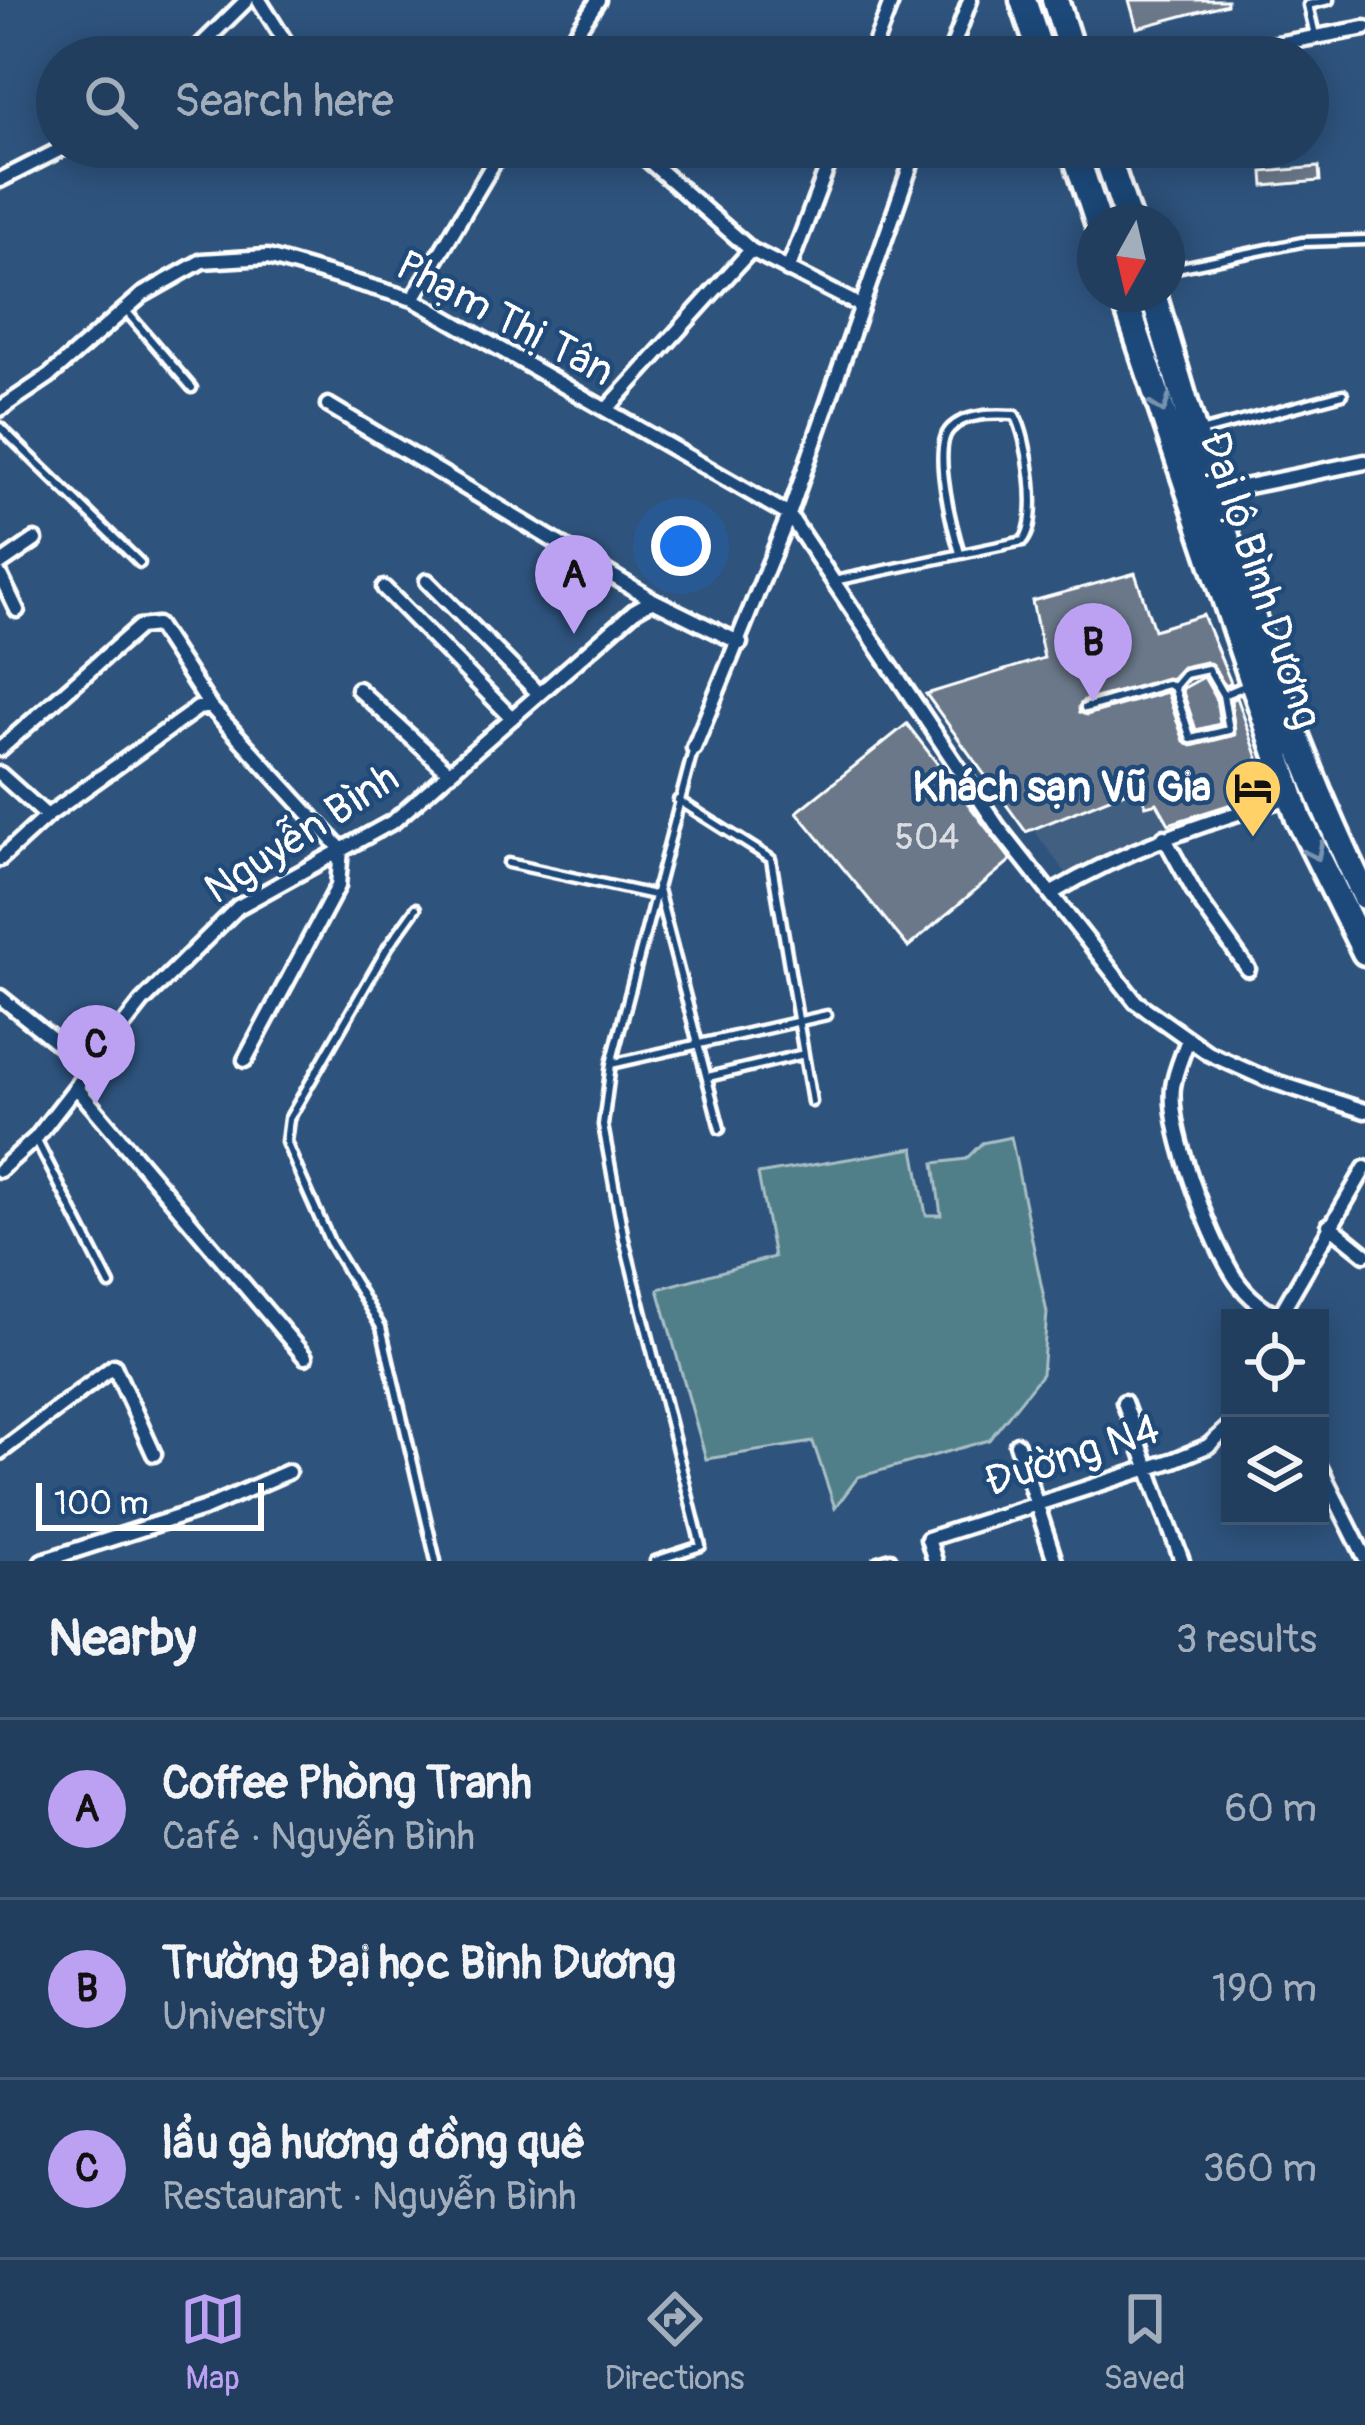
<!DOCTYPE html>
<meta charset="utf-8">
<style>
:root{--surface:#223e5e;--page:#2e4967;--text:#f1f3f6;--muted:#a2aebc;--line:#3f5773;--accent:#bca0f2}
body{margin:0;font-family:Pangolin,sans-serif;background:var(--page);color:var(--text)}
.controls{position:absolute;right:36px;bottom:36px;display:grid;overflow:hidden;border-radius:0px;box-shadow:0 6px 30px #0003}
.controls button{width:108px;height:108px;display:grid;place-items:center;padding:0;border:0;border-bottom:3px solid var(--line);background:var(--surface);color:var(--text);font:60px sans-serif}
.compass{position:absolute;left:1077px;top:204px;width:108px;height:108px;border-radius:50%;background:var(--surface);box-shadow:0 6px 30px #0003;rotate:188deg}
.scale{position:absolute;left:36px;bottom:30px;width:228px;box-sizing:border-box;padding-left:12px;border:6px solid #fff;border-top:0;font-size:33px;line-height:42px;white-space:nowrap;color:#fff;-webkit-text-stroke:9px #1f4a7a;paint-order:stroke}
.you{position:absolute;left:681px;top:546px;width:42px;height:42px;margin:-30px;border:9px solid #fff;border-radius:50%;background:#1a73e8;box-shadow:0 0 0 18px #1a73e833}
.badge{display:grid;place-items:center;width:78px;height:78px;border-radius:50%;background:var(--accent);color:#111;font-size:39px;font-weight:700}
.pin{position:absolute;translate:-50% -99px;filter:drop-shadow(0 3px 6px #0008)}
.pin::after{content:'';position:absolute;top:63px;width:42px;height:36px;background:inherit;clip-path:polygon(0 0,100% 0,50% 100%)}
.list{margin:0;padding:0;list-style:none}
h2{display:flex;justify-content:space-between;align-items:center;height:156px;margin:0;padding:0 48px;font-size:51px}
h2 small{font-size:39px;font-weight:400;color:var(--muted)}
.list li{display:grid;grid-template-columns:78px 1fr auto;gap:36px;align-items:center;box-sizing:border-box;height:180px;padding:0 48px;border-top:3px solid var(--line)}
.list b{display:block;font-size:45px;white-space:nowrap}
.list p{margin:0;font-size:39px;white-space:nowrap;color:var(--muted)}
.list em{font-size:39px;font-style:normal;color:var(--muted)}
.icon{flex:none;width:66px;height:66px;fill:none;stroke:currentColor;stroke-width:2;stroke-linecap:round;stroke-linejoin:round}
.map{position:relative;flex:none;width:1365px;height:1561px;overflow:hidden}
.search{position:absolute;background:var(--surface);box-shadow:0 6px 30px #0003;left:36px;right:36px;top:36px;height:132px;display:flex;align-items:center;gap:30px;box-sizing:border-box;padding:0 42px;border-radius:66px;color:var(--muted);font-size:45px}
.sheet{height:696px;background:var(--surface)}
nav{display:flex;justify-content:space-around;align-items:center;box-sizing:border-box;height:168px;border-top:3px solid var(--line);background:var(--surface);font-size:33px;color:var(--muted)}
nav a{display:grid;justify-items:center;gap:6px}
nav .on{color:var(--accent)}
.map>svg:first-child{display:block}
</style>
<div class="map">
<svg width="1365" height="1561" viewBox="0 0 1365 1561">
<rect width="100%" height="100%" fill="#2e537d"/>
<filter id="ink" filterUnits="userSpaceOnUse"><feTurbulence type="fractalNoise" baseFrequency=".00833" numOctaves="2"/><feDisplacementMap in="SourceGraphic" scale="24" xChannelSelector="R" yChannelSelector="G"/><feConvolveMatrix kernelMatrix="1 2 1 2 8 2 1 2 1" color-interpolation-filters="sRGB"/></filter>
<g filter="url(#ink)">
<!-- built -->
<path fill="#405e81" d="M1256,743L1274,794L1069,878L1033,829Z"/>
<!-- green -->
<path fill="#517f89" stroke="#a8bfc4" stroke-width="3" d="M1011,1137L1047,1313L1042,1374L989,1440L858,1477L835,1508L813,1442L706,1459L658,1289L774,1257L758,1174L914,1148L926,1215H941L934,1163L966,1159L982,1143Z"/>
<!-- building -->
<path fill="#6a7889" stroke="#fff" stroke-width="3" d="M1129,0H1227V4L1137,28Z
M1319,167L1320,181L1264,186L1263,172Z
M1135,573L1154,630L1203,615L1231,683L1226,686L1206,662L1182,667L1172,678L1083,701L1079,712L1087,715L1167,692L1184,741L1192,746L1235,735L1231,700L1237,697L1268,787L1262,789L1263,794L1169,824L1157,803L1146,806L1139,786L1026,832L926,694L1044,658L1032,601Z
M1204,677L1216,698L1220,724L1196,730L1182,689Z
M907,724L1011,860L908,947L797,812Z"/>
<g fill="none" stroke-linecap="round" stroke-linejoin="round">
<defs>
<path id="lane" d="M1315,35L1308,5L1329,0
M1167,270L1302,242L1365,240
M127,312L192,388
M0,427L140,563
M1204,431L1343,394
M834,581L1023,541C1041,520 1028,437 1015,415C994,414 965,413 950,429C931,448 953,530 960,553
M1174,687L1185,674L1208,669L1223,695
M1085,708L1167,684L1174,687L1191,739L1229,730L1223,695L1249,684
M678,800L771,859L812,1102
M508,863L654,895
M657,886L720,1129
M416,908L388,947L289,1119L286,1142L295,1163L330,1242L381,1327L436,1561
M611,1064L827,1015
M708,1077L804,1054
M37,1141L110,1285
M655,1561L701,1546L624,1239L603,1125L611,1064L693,751
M878,1561L891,1557"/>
<path id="street" d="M259,0L295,57
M189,57L247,0
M560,57L598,0
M870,57L892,0
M949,57L970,0
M1206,57L1365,28
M633,147L751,250L859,305
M0,180L65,147
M788,270L835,147
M413,299L503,147
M328,405L653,600
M0,409L49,376L142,295L202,261L268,257L413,299L789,515L998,827L1136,1002L1208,1053L1266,1079L1365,1111
M607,409L751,250
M1214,493L1365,462
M0,564L35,540
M0,575L17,610
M427,581L539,694
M384,588L512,718
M358,689L450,773
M694,748L789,515L917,147
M0,749L139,627L157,625L210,706
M0,774L47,816
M1164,837L1199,900L1248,969
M0,859L47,816L198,708L210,706L341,849L338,886L245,1060
M1052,893C1128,848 1206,822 1290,797
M0,997L89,1068
M1187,1042C1182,1057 1175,1072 1173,1087C1168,1130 1209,1234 1232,1273C1243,1292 1259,1306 1279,1316
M76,1087L305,1357
M0,1170L36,1138L142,1002L238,907L394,821L634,611L653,600L740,643
M1329,1225L1365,1254
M1278,1318L1365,1168
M1124,1402L1182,1561
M1017,1444L1055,1561
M0,1452L114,1366L154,1454
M1320,1468L1365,1558
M42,1561L206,1508L288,1472
M935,1561L928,1539L1174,1460L1208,1446L1230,1426"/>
<path id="highway" d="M1023,0L1042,57
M1055,0L1073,57
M1073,147L1098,222
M1104,147L1129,222
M1123,294L1299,819L1365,952
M1153,294C1213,498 1272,704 1365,896"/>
</defs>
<!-- lane casing -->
<use href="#lane" stroke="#fff" stroke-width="15"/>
<!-- street casing -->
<use href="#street" stroke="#fff" stroke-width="21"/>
<!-- highway casing -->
<use href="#highway" stroke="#fff" stroke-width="33"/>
<!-- lane -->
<use href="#lane" stroke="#1f4a7a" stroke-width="6"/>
<!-- street -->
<use href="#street" stroke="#1f4a7a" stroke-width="12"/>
<!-- highway -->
<use href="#highway" stroke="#1f4a7a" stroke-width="24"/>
</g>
<!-- one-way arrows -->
<defs><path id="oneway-chevron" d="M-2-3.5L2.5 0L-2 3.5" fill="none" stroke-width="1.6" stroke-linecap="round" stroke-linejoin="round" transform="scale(3)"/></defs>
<g stroke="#7992af">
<use href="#oneway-chevron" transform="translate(1161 405) rotate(71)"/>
<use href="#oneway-chevron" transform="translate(1315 852) rotate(64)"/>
</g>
</g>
<!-- icons -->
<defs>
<symbol id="hotel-pin" viewBox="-11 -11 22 30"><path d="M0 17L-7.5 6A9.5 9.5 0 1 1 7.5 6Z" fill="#ffd166" stroke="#1f4a7a"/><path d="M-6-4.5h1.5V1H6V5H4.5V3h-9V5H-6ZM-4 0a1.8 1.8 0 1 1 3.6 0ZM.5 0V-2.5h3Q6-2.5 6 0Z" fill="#111"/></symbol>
</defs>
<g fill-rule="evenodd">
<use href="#hotel-pin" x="1220" y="755" width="66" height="90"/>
</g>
<g text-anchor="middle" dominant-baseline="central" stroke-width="9" stroke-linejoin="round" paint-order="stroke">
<!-- number labels -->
<g font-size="36" fill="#dadde2">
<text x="927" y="837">504</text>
</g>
<!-- street labels -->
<g font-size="42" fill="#fff" stroke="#1f4a7a">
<text transform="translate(505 319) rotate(28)">Phạm Thị Tân</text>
<text transform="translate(1260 580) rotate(72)">Đại lộ Bình Dương</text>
<text transform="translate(302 834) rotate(-33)">Nguyễn Bình</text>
<text transform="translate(1072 1456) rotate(-18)">Đường N4</text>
</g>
<!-- poi labels -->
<g font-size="42" font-weight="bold" fill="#fff" stroke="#1f4a7a" text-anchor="end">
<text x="1211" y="788">Khách sạn Vũ Gia</text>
</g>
</g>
</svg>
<div class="controls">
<button><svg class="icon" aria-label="locate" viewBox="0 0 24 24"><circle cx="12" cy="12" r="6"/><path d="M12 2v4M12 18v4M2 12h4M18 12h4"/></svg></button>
<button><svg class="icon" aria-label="layers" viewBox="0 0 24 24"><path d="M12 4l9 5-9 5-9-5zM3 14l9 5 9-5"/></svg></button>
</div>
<svg class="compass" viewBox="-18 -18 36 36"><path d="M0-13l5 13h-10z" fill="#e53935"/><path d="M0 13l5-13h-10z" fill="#a2aebc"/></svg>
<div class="scale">100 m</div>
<div class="you"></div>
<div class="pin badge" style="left:574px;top:634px">A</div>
<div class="pin badge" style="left:1093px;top:702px">B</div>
<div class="pin badge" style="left:96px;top:1104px">C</div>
<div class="search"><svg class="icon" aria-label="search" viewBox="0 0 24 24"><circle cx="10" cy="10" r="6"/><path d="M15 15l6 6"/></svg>Search here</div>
</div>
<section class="sheet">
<h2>Nearby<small>3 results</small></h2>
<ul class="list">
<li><span class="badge">A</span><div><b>Coffee Phòng Tranh</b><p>Café · Nguyễn Bình</p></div><em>60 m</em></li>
<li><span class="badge">B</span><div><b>Trường Đại học Bình Dương</b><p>University</p></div><em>190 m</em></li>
<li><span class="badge">C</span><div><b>lẩu gà hương đồng quê</b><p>Restaurant · Nguyễn Bình</p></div><em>360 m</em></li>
</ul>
</section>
<nav>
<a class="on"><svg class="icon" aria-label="map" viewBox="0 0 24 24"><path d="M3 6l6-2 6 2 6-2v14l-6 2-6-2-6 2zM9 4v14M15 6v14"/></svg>Map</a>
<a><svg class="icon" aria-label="directions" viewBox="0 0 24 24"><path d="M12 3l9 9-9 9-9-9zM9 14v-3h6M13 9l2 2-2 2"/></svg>Directions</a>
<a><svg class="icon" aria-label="saved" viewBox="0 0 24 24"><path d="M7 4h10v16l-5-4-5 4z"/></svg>Saved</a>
</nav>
